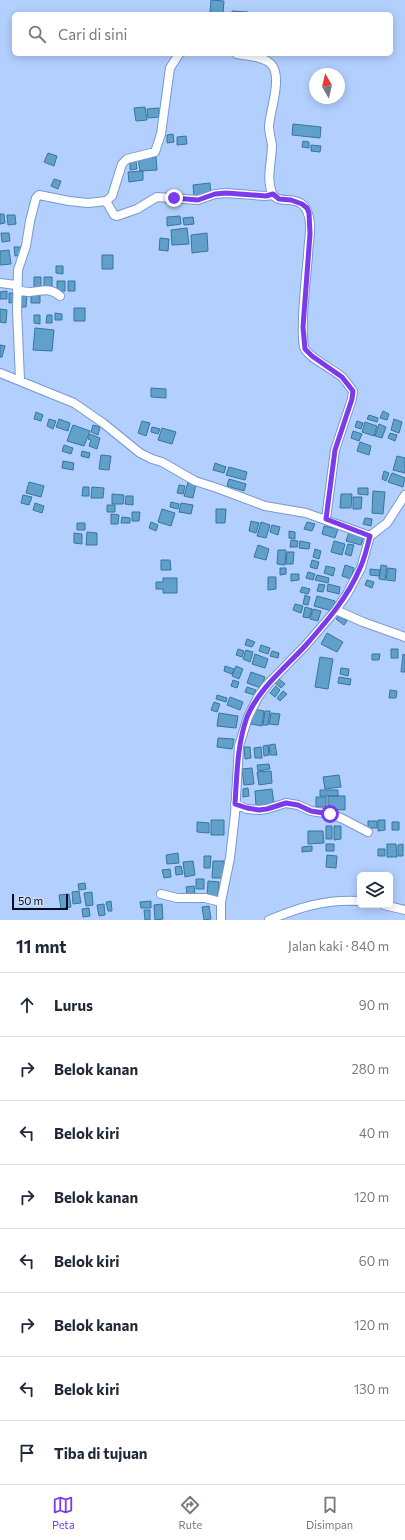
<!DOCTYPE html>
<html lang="id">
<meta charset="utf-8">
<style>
:root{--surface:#fff;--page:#f2f2f3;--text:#1f2937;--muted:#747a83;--line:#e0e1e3;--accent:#7c3aed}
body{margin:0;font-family:Commissioner,sans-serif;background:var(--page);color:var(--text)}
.controls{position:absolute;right:12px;bottom:12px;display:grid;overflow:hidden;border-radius:6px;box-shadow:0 2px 10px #0003}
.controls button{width:36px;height:36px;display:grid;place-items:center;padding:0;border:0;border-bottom:1px solid var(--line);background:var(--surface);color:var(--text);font:20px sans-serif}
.compass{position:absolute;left:309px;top:68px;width:36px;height:36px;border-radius:50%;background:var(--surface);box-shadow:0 2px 10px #0003;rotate:352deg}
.scale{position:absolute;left:12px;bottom:10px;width:56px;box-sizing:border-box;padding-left:4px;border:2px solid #040e23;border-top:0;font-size:11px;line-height:14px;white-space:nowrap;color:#040e23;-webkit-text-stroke:3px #cddcf4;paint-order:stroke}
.stop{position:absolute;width:12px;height:12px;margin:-9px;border:3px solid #7c3aed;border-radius:50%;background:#fff}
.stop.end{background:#7c3aed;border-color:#fff;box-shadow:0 1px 4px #0008}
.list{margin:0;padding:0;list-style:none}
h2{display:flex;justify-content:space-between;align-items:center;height:52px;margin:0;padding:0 16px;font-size:17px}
h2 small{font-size:13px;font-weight:400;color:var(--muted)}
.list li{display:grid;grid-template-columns:26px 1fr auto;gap:12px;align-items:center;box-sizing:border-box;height:64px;padding:0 16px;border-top:1px solid var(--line)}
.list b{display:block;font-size:15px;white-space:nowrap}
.list em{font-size:13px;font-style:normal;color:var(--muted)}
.icon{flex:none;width:22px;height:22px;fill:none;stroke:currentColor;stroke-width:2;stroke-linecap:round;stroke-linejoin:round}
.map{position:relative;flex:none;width:405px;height:920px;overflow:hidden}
.search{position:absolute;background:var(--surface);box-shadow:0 2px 10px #0003;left:12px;right:12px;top:12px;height:44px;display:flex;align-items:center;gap:10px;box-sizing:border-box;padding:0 14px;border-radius:6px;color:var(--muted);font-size:15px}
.sheet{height:564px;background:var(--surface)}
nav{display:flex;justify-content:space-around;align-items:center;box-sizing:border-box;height:56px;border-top:1px solid var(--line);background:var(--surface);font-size:11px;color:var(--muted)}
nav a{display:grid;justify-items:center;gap:2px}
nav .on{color:var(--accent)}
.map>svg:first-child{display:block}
</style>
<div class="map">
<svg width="405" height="920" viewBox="0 0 405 920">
<rect width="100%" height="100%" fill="#b2cffe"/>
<!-- building -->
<path fill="#61a0cb" stroke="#36759e" d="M211,0L224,1L223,14L210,13Z
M232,11L248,12V14H232Z
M145,107L147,120L136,121L134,108Z
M159,108V117L148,118L147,109Z
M293,124L321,127L320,138L292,135Z
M173,134L174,142L167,143V135Z
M186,136L187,144L177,145V137Z
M303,141L309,142V148L302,147Z
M311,145L321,146L320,152L311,151Z
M48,153L57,156L54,166L44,162Z
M156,157L157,170L140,171L138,158Z
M136,161L137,169L130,170V162Z
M143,171V180L129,182L128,172Z
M54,179L61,181L58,189L51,186Z
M210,183L211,195L194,197L193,185Z
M0,214H4L5,223L0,224Z
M7,215H15L16,224L8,225Z
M180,216L181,224L167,226V217Z
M193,217L194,224L184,225L183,218Z
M187,228L189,244L172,245L171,230Z
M1,233H9L10,241L2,242Z
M207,233L208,251L192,253L191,235Z
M160,238L169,239L168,251L159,250Z
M14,247H22V255L15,256Z
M9,250L11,264L0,265V251Z
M102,255H113V269H102Z
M56,266H63V274L56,273Z
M34,277H41V289H34Z
M44,277H52V289H44Z
M57,281H65V291H57Z
M68,281H75V291H68Z
M7,291V299H0V292Z
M9,293H16V302L9,303Z
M31,294H40V303H31Z
M19,296H27L26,307H19Z
M74,308H85V321H74Z
M0,309L7,310L6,323L0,322Z
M55,313L62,314V320H55Z
M34,315H40V324L34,323Z
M47,315H52V323H46Z
M35,328L54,330L52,351L33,350Z
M0,345L5,346L2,357H0Z
M151,388L166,389V398L151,397Z
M383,411L389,414L387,420L380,418Z
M36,412L43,415L41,421L34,419Z
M369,415L378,418L377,422L367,419Z
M49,419L56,421L53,429L47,426Z
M59,419L70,423L68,431L56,427Z
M394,419L402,422L399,433L391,430Z
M142,421L150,423L146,436L138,433Z
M357,421L363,423L361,429L355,427Z
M365,422L377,426L374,436L362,432Z
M379,424L386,427L382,438L375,436Z
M73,425L90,431L84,446L67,441Z
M93,425L100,427L98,435L91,432Z
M152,427L160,429L158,434L151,432Z
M162,428L176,432L172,444L158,440Z
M353,431L362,434L359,441L351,438Z
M390,433L397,435L395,441L388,438Z
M90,434L100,438L97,449L89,446L91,440L88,439Z
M360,442L371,446L369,455L357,451Z
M64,445L73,448L71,454L62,451Z
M82,451L90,453L89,458L81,456Z
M101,455L111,456L109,470L99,469Z
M397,456L405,458V473L393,470Z
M63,461L74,463L73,470L62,468Z
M215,463L226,467L224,473L213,470Z
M229,467L247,472L245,480L226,475Z
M384,471L389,473L386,481L382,479Z
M392,473L405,478L403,487L388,482Z
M229,479L246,484L244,491L227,486Z
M29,482L44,486L41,497L26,493Z
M188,482L196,484L193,498L184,496Z
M179,485L185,486L183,494L177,493Z
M83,487H89V496H82Z
M92,487L104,488L103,498H91Z
M358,488H368V495L358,494Z
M373,491L385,492L383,514L372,513Z
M112,494L124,495L123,504H112Z
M341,494H352L351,508H340Z
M23,495L32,497L29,505L21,503Z
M126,496H133V505L125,504Z
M353,497H362L361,509H353Z
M171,502L179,504L178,509L170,507Z
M35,503L44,506L42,513L33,510Z
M181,503L193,505L191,514L179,512Z
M107,505H115V512H107Z
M162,509L175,513L171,526L158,522Z
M216,509H226L225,523H216Z
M132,512H140L139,521H132Z
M111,514L119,515L118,524H111Z
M122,517L130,518V523H121Z
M365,518L372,519L371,526L363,524Z
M251,521L259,523L256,533L249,531Z
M151,522L158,525L156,531L149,528Z
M261,522L270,525L266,538L257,536Z
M307,522L315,524L312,531L304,529Z
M77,523H85V530H77Z
M272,525L280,527L278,535L270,532Z
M324,526L338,529L335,538L322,534Z
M289,531L295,532V539L289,538Z
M87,532L97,533V545H86Z
M349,532L364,536L361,545L346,541Z
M74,533L82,534V544L74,543Z
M291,540L298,541L297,547H290Z
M300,541L310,543L309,549L299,548Z
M334,541L345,544L342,555L331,552Z
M348,544L354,545L351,556L345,554Z
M258,545L269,549L266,560L254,557Z
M315,549L321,551L319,559L313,557Z
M278,550H286L285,565L277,564Z
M287,552H294L293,564H286Z
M161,560H170L171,570H161Z
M312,560L319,562L317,569L310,567Z
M345,565L354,568L351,579L342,576Z
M381,565L387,566L385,580L379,579Z
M326,566L335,568L333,576L324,573Z
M280,568H286V574L280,575Z
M388,568L396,569L395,581L386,580Z
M370,569L380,570L379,576L370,575Z
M308,572L315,574L313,580L306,578Z
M291,574H299V580L291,581Z
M317,575L329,578L328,583L315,580Z
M268,577H276V589L268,590Z
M163,578H177V593H163V589H156V582H163Z
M367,580L374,582L372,588L365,585Z
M319,584L325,585L323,592L317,591Z
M328,584L340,587L339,594L327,591Z
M302,587L310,589L308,594L300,592Z
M305,595L310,597L308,605L303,604Z
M317,596L335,601L332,611L314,606Z
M295,604L303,606L301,613L293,610Z
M305,607L312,609L309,618L303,617Z
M313,609L321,611L318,621L310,619Z
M340,615L347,621L344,625L336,619Z
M327,633L343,642L337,652L321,644Z
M247,639L255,642L252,647L245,645Z
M261,645L270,648L268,654L259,651Z
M238,649L244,651L242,657L236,655Z
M391,649H398V658H391Z
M246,650L253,652L250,662L243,659Z
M272,651L279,653L278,658L270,656Z
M255,654L268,659L265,668L252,664Z
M372,654H380L379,660H372Z
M403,654L405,655V672H401Z
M320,657L333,659L328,689L315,687Z
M225,666L234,669L232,674L224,671Z
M236,666L243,669L239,679L232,676Z
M341,668L349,669L348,676L340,674Z
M251,672L265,677L261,688L247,683Z
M339,677L351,679L350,685L338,683Z
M279,679L285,684L281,688L275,683Z
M233,680L239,682L237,688L231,686Z
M276,686L280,690L275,697L270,693Z
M247,687L256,690L254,695L245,692Z
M390,690L397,691L396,698H389Z
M283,691L287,694L280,701L277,698Z
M217,695L227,698L226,702L216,699Z
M230,697L243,702L240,710L227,705Z
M214,702L220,704L217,712L211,710Z
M253,709L264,711L262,726L251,724Z
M265,711H270L268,725H263Z
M219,713L238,716L236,728L217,726Z
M271,713L280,714L278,725L269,724Z
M218,738L234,739L232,749L217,747Z
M275,744L277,755H270L269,745Z
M268,745L269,755L264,756L263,746Z
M244,747H250L251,758L245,759Z
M261,747L262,758H255L254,748Z
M269,764L270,769L258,771L257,765Z
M252,768L254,784L244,785L242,769Z
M271,771L272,783L259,785L257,772Z
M339,775L341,787L325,789L323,777Z
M248,788L249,796L243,797V789Z
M272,789L274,804L256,806L255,791Z
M320,790H338V796H320Z
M328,796H345V810L328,809Z
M316,797H326V807H316Z
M211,820H224V835H211Z
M378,820H385V830L378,831Z
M368,821H377V828H368Z
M197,822L209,823V833L197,832Z
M392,822H399V830H392Z
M326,826H332V839H326Z
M334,826H341V839L334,840Z
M308,831H323L324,843L308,844Z
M326,844H334V851H326Z
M387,844H396L397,857H387Z
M403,844V856H398V845Z
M312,846V851L302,852V847Z
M378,849H385V856H378Z
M178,853L179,863L167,864L166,855Z
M327,855L337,856L336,868L326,867Z
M204,856H211L210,868H204Z
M193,861L195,875L185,877L183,862Z
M213,861H224V878H212Z
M181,866L183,874L176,875L175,867Z
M170,869L171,877L164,878L162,870Z
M196,879H204V889H196Z
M208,881L219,882L218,898L207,897Z
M85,883L86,889L79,890L78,884Z
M194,886L195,893L187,894L186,887Z
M79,891L81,903L73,904L72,892Z
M92,892L93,905L86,906L84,893Z
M69,894L71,907L61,909L59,895Z
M111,901L112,911H108L106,902Z
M151,901V908H141L140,902Z
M104,904L105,915L99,916L97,905Z
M162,904L163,919L155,920L154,905Z
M209,906L211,919L204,920L202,907Z
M89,908L90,916L83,917L82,909Z
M144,910H150V920H145Z"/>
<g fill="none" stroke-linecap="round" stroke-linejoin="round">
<defs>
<path id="street" d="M237,54C247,56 263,56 271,64C283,76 270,111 269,126C269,132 271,139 272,145C272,160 266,178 272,193C279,209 306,187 310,223C311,234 308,245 308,256C306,276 304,296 303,317C303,326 302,337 304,347C307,357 333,369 342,377C346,381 349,386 353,391L352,399L335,450L326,519
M106,201L114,215L117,216L137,209L157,197L198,200L215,194L226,193L265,196L273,195
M0,283L16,285
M17,290C21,291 26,292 30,292C42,291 50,287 60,296
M0,373L74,403L103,423L140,453L152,459L162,462L195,481L217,488L265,506L306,513L370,536
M20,380L17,310L18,270L26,246L30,221L36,198L39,195L69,201L88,203L106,201L112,196L122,164L127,159L155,152L161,134L170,68L179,54
M336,610L363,622L405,637
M235,804L247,809L259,810L267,809L286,803L298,805L311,811L330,814L341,818L368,832
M161,894L177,898H205L221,902
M384,905L405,910
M221,920V902L230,858L235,814L239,746L248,717L258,697L267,685L306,645L336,610L347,594L361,568L370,536L387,523L405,495
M269,920C300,907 326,899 360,901"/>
</defs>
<!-- street casing -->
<use href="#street" stroke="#7799d1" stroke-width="10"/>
<!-- street -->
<use href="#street" stroke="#fff" stroke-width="8"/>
</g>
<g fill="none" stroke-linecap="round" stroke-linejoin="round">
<!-- route -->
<path stroke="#7c3aed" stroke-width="5" d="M174,198L198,200L215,194L226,193L266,196L273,194L279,199L291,200L302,204L307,208L309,213L310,234L303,327L305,349L312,356L342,377L353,391L352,399L335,450L326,519L370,536C367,547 365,558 360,568C348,597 327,621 306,645C286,667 259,688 247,717C237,745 237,775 235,804L247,808L259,810L267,809L286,803L298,805L311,811L330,814"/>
</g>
</svg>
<div class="controls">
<button><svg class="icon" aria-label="layers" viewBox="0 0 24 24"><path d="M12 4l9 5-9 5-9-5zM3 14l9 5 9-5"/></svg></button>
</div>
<svg class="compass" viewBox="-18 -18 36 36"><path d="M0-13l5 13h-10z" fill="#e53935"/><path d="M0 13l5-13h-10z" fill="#747a83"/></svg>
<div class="scale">50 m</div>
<div class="stop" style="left:330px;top:814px"></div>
<div class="stop end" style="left:174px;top:198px"></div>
<div class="search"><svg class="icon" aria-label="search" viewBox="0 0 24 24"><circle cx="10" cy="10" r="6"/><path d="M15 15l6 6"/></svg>Cari di sini</div>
</div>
<section class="sheet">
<h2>11 mnt<small>Jalan kaki · 840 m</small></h2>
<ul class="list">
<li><svg class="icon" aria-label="ahead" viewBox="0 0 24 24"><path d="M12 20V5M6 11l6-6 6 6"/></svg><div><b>Lurus</b></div><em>90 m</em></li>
<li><svg class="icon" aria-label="right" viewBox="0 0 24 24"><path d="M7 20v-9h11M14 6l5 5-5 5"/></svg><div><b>Belok kanan</b></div><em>280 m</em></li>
<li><svg class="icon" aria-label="left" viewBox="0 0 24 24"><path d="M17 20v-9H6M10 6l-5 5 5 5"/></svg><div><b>Belok kiri</b></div><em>40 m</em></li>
<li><svg class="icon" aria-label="right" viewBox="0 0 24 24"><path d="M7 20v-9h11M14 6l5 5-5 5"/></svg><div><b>Belok kanan</b></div><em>120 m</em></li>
<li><svg class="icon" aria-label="left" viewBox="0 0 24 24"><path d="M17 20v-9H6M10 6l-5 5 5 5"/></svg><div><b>Belok kiri</b></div><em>60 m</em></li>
<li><svg class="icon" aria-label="right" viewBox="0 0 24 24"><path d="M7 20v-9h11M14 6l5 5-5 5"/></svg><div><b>Belok kanan</b></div><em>120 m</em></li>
<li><svg class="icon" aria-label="left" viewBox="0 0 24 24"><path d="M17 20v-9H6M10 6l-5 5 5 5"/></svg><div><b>Belok kiri</b></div><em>130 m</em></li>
<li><svg class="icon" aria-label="arrive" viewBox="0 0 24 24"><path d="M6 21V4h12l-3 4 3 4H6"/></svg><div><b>Tiba di tujuan</b></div></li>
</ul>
</section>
<nav>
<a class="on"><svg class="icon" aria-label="map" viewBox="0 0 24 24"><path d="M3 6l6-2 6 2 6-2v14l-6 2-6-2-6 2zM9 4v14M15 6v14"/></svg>Peta</a>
<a><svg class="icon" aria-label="directions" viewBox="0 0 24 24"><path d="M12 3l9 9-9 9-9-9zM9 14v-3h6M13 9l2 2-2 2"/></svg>Rute</a>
<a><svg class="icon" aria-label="saved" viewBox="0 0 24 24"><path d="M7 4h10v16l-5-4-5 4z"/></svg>Disimpan</a>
</nav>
